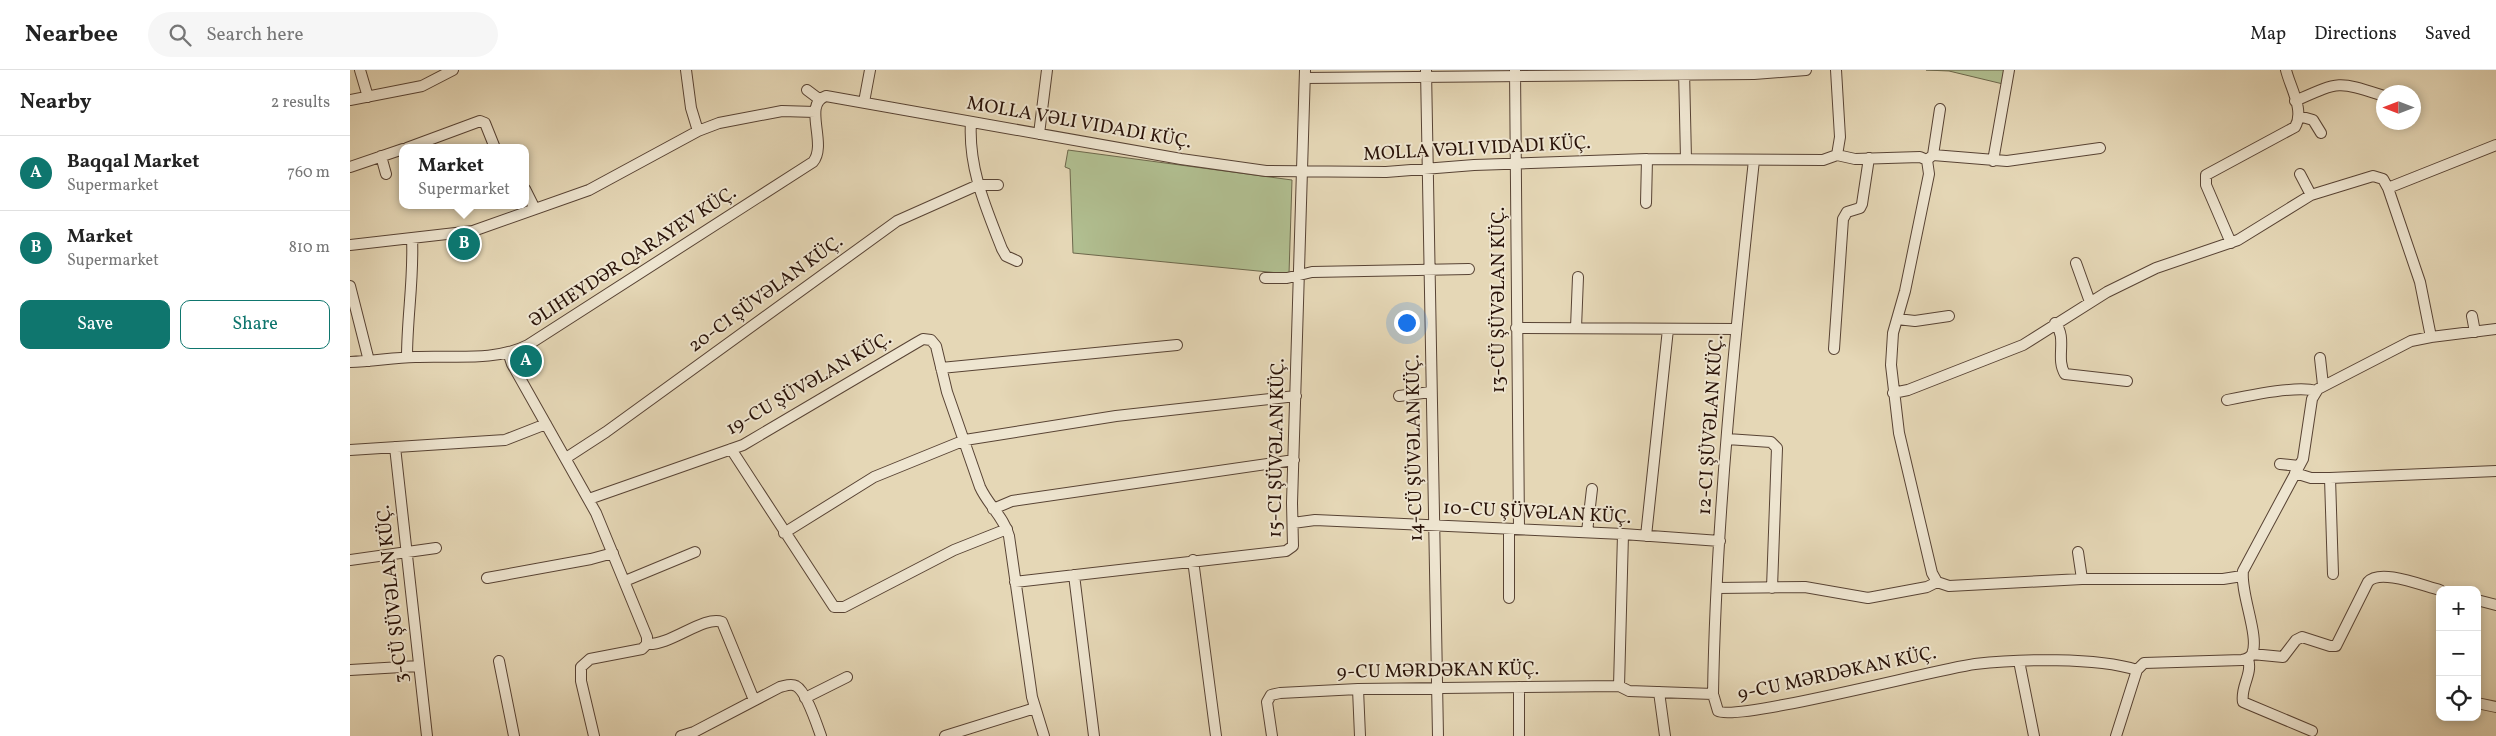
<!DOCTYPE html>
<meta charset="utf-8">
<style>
:root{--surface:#fff;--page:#f6f6f6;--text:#222;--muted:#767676;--line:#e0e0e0;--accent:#0f766e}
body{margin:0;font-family:Vollkorn,serif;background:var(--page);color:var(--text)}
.controls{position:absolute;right:15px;bottom:15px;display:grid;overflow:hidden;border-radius:10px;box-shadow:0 2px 8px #0003}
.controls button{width:45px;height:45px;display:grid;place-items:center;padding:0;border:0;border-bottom:1px solid var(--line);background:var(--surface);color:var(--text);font:25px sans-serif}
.compass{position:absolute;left:2026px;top:15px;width:45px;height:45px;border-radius:50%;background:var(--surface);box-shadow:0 2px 8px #0003;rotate:270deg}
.you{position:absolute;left:1056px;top:252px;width:18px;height:18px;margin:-12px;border:4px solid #fff;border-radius:50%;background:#1a73e8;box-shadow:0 0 0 8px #1a73e833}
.badge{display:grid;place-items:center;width:32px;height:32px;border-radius:50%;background:var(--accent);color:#fff;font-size:16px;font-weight:700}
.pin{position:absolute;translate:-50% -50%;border:2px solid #fff;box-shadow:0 1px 5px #0006}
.popup{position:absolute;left:49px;top:74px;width:130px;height:65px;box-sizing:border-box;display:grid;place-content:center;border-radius:10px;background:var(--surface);filter:drop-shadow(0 1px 4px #0005);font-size:16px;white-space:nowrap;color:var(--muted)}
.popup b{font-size:19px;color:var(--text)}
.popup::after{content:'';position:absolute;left:50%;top:100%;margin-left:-10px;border:10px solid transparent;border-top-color:var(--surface)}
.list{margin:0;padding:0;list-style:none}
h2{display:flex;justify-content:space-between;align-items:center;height:65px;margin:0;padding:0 20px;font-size:21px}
h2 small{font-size:16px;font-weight:400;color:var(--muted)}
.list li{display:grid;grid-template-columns:32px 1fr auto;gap:15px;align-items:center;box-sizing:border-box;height:75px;padding:0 20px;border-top:1px solid var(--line)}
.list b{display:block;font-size:19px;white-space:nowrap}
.list p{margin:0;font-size:16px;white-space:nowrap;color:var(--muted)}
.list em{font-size:16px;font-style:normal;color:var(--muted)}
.actions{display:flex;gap:10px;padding:15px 20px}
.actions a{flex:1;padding:11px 0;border:1px solid var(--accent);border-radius:10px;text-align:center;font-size:18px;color:var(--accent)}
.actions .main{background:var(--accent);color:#fff}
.icon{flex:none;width:28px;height:28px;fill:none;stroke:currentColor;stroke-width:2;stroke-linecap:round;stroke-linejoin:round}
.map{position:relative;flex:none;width:2146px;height:666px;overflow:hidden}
header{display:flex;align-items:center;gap:30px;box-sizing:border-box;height:70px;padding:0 25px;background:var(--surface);border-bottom:1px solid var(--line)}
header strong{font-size:24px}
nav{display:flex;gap:28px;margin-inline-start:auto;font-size:18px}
.search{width:350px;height:45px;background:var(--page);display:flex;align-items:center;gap:12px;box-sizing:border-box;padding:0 18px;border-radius:28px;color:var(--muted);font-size:19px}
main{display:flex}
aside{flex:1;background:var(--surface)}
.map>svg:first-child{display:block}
</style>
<header>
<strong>Nearbee</strong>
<div class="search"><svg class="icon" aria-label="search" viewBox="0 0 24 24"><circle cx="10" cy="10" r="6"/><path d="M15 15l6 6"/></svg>Search here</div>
<nav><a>Map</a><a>Directions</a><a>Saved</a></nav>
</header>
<main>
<aside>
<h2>Nearby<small>2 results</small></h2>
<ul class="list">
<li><span class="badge">A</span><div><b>Baqqal Market</b><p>Supermarket</p></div><em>760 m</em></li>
<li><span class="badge">B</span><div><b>Market</b><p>Supermarket</p></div><em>810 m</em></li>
</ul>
<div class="actions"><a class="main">Save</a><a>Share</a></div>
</aside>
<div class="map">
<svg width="2146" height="666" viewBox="0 0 2146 666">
<rect width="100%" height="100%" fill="#e5d7b6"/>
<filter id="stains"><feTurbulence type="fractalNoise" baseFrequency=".004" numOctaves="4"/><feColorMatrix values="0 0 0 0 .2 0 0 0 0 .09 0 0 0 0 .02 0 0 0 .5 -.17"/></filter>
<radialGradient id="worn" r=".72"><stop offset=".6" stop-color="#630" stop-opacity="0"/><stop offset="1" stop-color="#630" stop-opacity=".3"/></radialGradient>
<!-- green -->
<path fill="#b1bf91" stroke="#6d684c" d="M1576,0H1655L1653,14L1599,1Z
M718,80L942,110L939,204L723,183L720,99L715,97Z"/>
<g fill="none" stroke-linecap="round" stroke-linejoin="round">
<defs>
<path id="minor" d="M10,0L18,27
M336,0L341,38L348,61
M1076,0L1088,666
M1165,0L1169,459
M1334,0L1336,89
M1486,0L1490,67L1487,85
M955,8L1404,4L1456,0
M457,20L469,29
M0,30L72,16L103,0
M1945,31C1990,11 1987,11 2034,26
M514,32L520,0
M1949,46L1963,50L1971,63
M621,52C618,98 636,138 652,179L656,186L667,191
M689,64L697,0
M57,78L130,51L135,53L145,78
M1487,85L1505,89L1570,87L1577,90
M1583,85L1590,39
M31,86L36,104
M1577,90L1579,104L1555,221L1543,263L1541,295L1549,363L1582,503L1587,512L1599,516L1732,509H1873L1892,506
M1577,90L1583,85L1657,91L1750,78
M1643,91L1659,0
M0,97L53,79
M1950,104L1961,125
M2038,118L2146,75
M175,119L185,139
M1296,133L1297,89
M1881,173L1856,115V105L1945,57C1955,41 1940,17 1936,0
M0,175L123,161L239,120L348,61L369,53L432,41L465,42
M1726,193L1740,232
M915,208H937L962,202L1119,199
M0,216L19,291
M2122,246L2125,262
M1547,249L1565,251L1599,246
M1705,253C1718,268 1705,288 1715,304L1777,311
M1166,258L1386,259
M1226,258L1228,207
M1484,279L1493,149L1497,142L1510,138L1512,134L1519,88
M158,282L162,294L246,443L297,567V574L292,579L240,589L231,597V611L244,666
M57,287C57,247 64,208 62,168
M1970,288L1973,315
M0,292C22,291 43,288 65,287C101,285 145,292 178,275L463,92C478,74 452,34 476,26L831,89L916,101L1036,102L1124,95L1297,89L1473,90L1487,85
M591,298L827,275
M1543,323L1558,320L1673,275L1757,222L1806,198L1888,170L1961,125L2023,106L2033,109L2038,118L2070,212L2081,267
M1049,326L1081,322
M1877,330C1896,326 1949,315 1965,321
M1377,369L1421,372L1427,378L1422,518
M45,377L77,666
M381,379L484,537H494L604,480L657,459
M0,380L155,370L196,354
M216,388L256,362L547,151L628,115H648
M1930,394L1949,396
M1945,403L1961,408H1980L2146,401
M1980,408L1983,504
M239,429L393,375L566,273L573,269L581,270L586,276L597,322L630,417C638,435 654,447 659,466L682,627L694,666
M643,439L662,431L944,390
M943,453L965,450L1273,464L1370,471
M1159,459V528
M1237,462L1242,419
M434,463L524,407L615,370L766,346L946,326
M1296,466L1318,259
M1728,482L1732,509
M0,490L86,478
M843,490L866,666
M724,505L744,666
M137,508L241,489L263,483
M275,511L345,482
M665,512L936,481L943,476L942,433L955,0
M1368,518L1455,517L1518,528L1577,517L1587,512
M2127,530L2146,535
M297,574C320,576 354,545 372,552L404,630
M1902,584L1933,587L1946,570L1952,567L1980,576H1986L2018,512C2030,498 2073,516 2090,520
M1898,589C1903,604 1890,617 1893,632L1962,661
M149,591L164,666
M1669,591L1684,666
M0,600L69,596
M1269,616L1273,464
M1169,617V666
M1008,619L1010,666
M1309,622L1315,666
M1363,624C1366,445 1385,267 1404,90
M455,628L497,607
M2127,633L2146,637
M331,666L344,662L430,617C435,616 441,613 446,616C456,621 467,655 471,666
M595,666L685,638
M922,666L917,632L921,625L930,623L1008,619L1269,616L1279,621L1363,624L1368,641C1386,652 1587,599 1625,594C1668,589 1746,587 1787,600
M1766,666L1787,600L1794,593L1892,590C1897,589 1900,588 1902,584C1910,567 1890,523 1893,501L1953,389L1962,329L1968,319L2061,271L2081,267L2146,259"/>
</defs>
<!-- minor casing -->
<use href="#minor" stroke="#584334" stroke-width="12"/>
<!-- minor -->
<use href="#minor" stroke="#eee5d0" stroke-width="10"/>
</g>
<g text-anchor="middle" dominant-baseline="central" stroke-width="4" stroke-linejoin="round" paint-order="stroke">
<!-- street labels -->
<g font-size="19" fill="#291208" stroke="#eee5d0">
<text transform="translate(729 53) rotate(10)">MOLLA VƏLI VIDADI KÜÇ.</text>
<text transform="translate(1127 79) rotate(-3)">MOLLA VƏLI VIDADI KÜÇ.</text>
<text transform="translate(283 187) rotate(-33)">ƏLIHEYDƏR QARAYEV KÜÇ.</text>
<text transform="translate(416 224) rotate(-36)">20-CI ŞÜVƏLAN KÜÇ.</text>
<text transform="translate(1149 230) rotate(-90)">13-CÜ ŞÜVƏLAN KÜÇ.</text>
<text transform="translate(459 314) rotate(-30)">19-CU ŞÜVƏLAN KÜÇ.</text>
<text transform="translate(1361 355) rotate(-86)">12-CI ŞÜVƏLAN KÜÇ.</text>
<text transform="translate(927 378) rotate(-89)">15-CI ŞÜVƏLAN KÜÇ.</text>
<text transform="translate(1065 378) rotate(-91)">14-CÜ ŞÜVƏLAN KÜÇ.</text>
<text transform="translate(1187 443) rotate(3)">10-CU ŞÜVƏLAN KÜÇ.</text>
<text transform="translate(43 524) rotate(-96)">3-CÜ ŞÜVƏLAN KÜÇ.</text>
<text transform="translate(1088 601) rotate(-1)">9-CU MƏRDƏKAN KÜÇ.</text>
<text transform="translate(1487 604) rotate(-12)">9-CU MƏRDƏKAN KÜÇ.</text>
</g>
</g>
<rect width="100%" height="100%" filter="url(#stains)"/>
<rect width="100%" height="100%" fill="url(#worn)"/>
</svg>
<div class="controls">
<button>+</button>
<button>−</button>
<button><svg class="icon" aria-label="locate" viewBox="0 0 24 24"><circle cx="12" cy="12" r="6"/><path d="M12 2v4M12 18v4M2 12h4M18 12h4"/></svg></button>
</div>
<svg class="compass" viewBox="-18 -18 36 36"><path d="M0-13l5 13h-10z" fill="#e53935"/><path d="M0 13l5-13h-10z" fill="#767676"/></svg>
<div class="you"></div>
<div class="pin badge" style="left:176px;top:291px">A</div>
<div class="pin badge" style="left:114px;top:174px">B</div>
<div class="popup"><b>Market</b>Supermarket</div>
</div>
</main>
